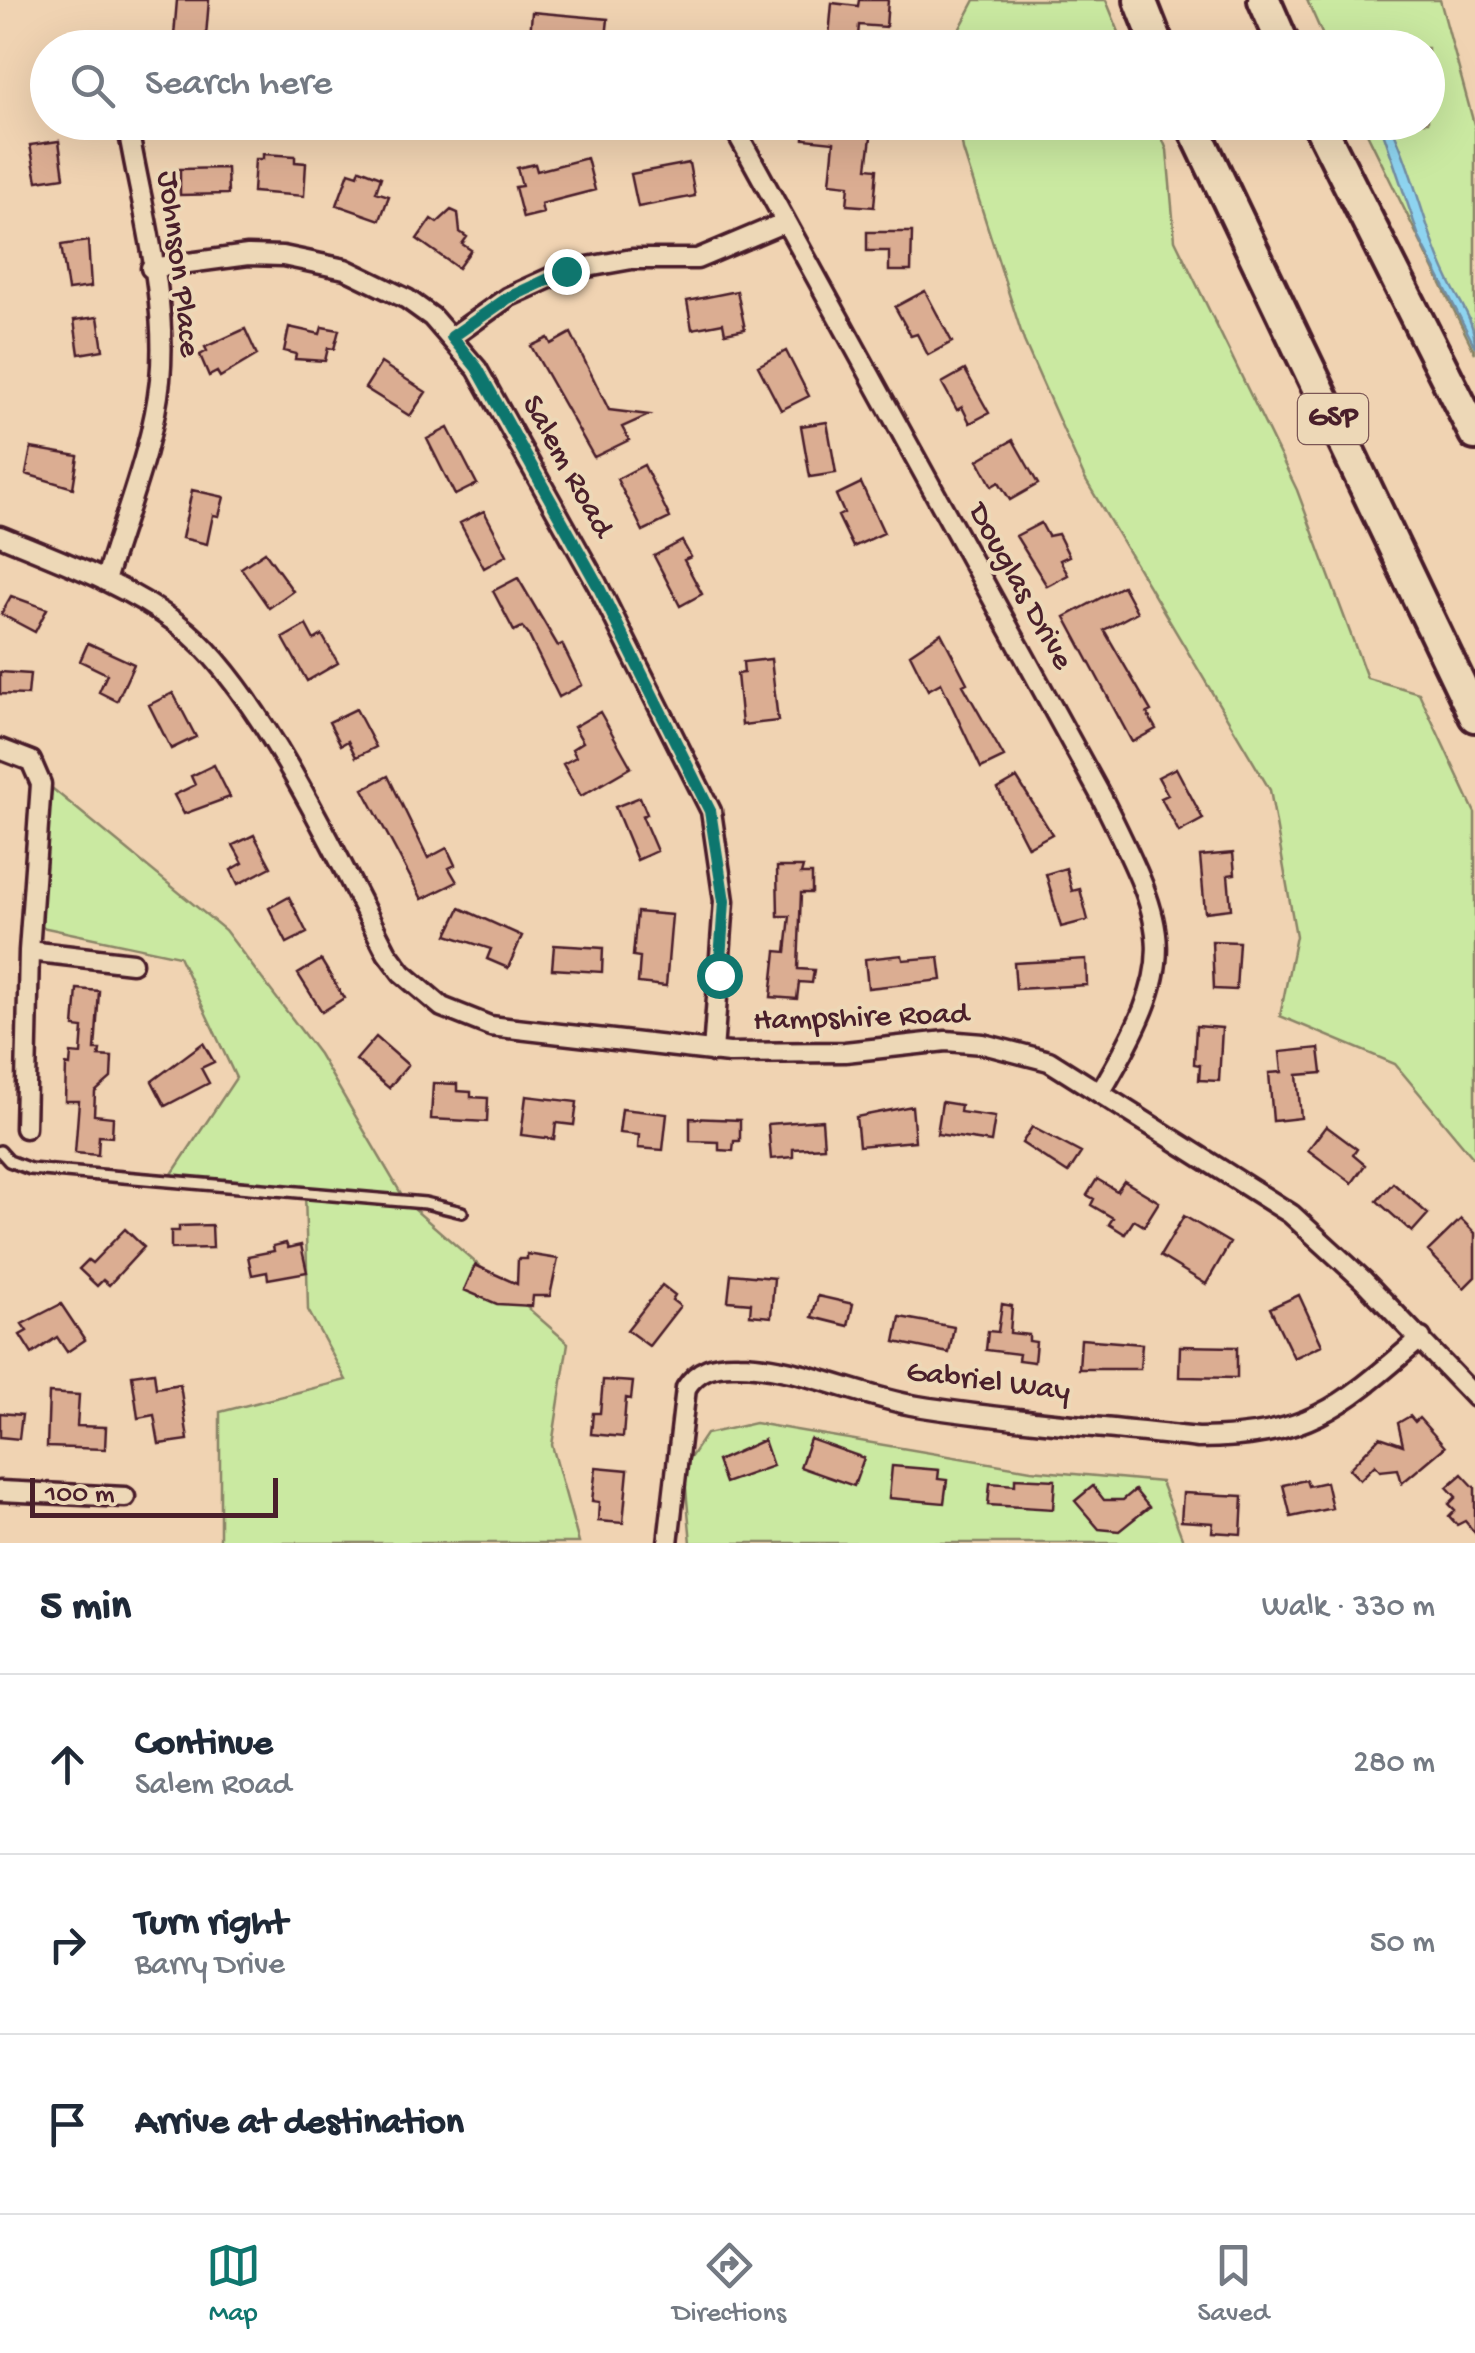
<!DOCTYPE html>
<meta charset="utf-8">
<style>
:root{--surface:#fff;--page:#f6f6f7;--text:#1f2937;--muted:#747a83;--line:#e0e1e3;--accent:#0f766e}
body{margin:0;font-family:"Gochi Hand",sans-serif;background:var(--page);color:var(--text)}
.scale{position:absolute;left:30px;bottom:25px;width:248px;box-sizing:border-box;padding-left:10px;border:5px solid #4a1f2b;border-top:0;font-size:28px;line-height:35px;white-space:nowrap;color:#4a1f2b;-webkit-text-stroke:8px #edd8b7;paint-order:stroke}
.stop{position:absolute;width:30px;height:30px;margin:-22px;border:8px solid #0f766e;border-radius:50%;background:#fff}
.stop.end{background:#0f766e;border-color:#fff;box-shadow:0 2px 10px #0008}
.list{margin:0;padding:0;list-style:none}
h2{display:flex;justify-content:space-between;align-items:center;height:130px;margin:0;padding:0 40px;font-size:42px}
h2 small{font-size:32px;font-weight:400;color:var(--muted)}
.list li{display:grid;grid-template-columns:65px 1fr auto;gap:30px;align-items:center;box-sizing:border-box;height:180px;padding:0 40px;border-top:2px solid var(--line)}
.list b{display:block;font-size:38px;white-space:nowrap}
.list p{margin:0;font-size:32px;white-space:nowrap;color:var(--muted)}
.list em{font-size:32px;font-style:normal;color:var(--muted)}
.icon{flex:none;width:55px;height:55px;fill:none;stroke:currentColor;stroke-width:2;stroke-linecap:round;stroke-linejoin:round}
.map{position:relative;flex:none;width:1475px;height:1543px;overflow:hidden}
.search{position:absolute;background:var(--surface);box-shadow:0 10px 40px #0002;left:30px;right:30px;top:30px;height:110px;display:flex;align-items:center;gap:25px;box-sizing:border-box;padding:0 35px;border-radius:55px;color:var(--muted);font-size:38px}
.sheet{height:670px;background:var(--surface)}
nav{display:flex;justify-content:space-around;align-items:center;box-sizing:border-box;height:140px;border-top:2px solid var(--line);background:var(--surface);font-size:28px;color:var(--muted)}
nav a{display:grid;justify-items:center;gap:5px}
nav .on{color:var(--accent)}
.map>svg:first-child{display:block}
</style>
<div class="map">
<svg width="1475" height="1543" viewBox="0 0 1475 1543">
<rect width="100%" height="100%" fill="#f0d3b2"/>
<filter id="ink" filterUnits="userSpaceOnUse"><feTurbulence type="fractalNoise" baseFrequency=".01" numOctaves="2"/><feDisplacementMap in="SourceGraphic" scale="20" xChannelSelector="R" yChannelSelector="G"/><feConvolveMatrix kernelMatrix="1 2 1 2 8 2 1 2 1" color-interpolation-filters="sRGB"/></filter>
<g filter="url(#ink)">
<!-- green -->
<path fill="#cae9a1" stroke="#8a8466" stroke-width="2.5" d="M975,0H1106L1125,47H950Z
M1307,0H1440L1475,128V353L1362,123L1428,122V48L1328,47Z
M959,123H1156L1167,150L1175,240L1297,490L1367,678L1419,693L1475,813V1160L1395,1064L1280,1016L1296,936L1270,790L1085,479L1024,341L963,150Z
M48,785L225,930L319,1054L406,1202L568,1343L552,1445L579,1543H220V1412L346,1380L308,1310L305,1190L168,1180L236,1078L179,956L37,926Z
M755,1423L1031,1470L1161,1482L1184,1543H691L684,1467L706,1434Z"/>
<!-- water -->
<path fill="#8ed4f0" stroke="#738ca1" stroke-width="2.5" d="M1380,123H1390C1416,176 1425,236 1454,290C1465,310 1475,324 1475,347L1419,237Z"/>
<!-- building -->
<path fill="#dbad92" stroke="#4a1f2b" stroke-width="2.5" d="M177,0H209L205,48H173Z
M859,0H888L886,27L859,25L857,48H828L832,3L858,6Z
M532,12L608,19L606,38L571,34L570,48H529Z
M805,122H873L867,168L877,169L874,207L847,205L849,185L830,183L834,142L804,139Z
M59,141L64,177L37,181L30,145Z
M263,154L295,156V162L306,163L304,196L253,192L255,159H263Z
M587,158L595,190L541,204L543,213L523,218L515,187L522,186L517,168L535,164L537,171Z
M689,163L695,196L638,207L631,174Z
M227,168L228,194L180,195V169Z
M360,169L381,177L376,192L389,196L380,220L337,205L349,172L358,175Z
M451,210L458,213L460,232L467,237L462,244L471,250L458,268L417,239L431,219L437,223Z
M867,232H912L911,271H889V251H867Z
M88,241L91,287L68,290L61,245Z
M737,291L745,329L725,333L723,323L692,329L687,301Z
M925,291L952,342L928,355L917,334L911,336L895,307Z
M98,317L103,350L79,354L74,320Z
M289,327L320,334L322,327L339,330L334,349L328,348L325,361L295,359L296,354L284,351Z
M245,329L257,355L220,377L217,372L209,376L200,355L207,351L205,347Z
M571,333L609,410L649,415L622,427L629,440L594,457L531,346L548,338L551,344Z
M786,351L809,396L781,410L758,366Z
M381,363L426,392L410,416L365,388Z
M965,370L989,413L970,423L962,407L957,410L942,383Z
M827,422L836,473L810,477L801,426Z
M448,428L477,484L455,495L427,439Z
M1013,440L1038,484L1010,500L999,482L992,486L978,460Z
M31,448L78,456L73,488L26,474Z
M644,465L670,518L643,531L617,479Z
M861,483L884,533L853,547L838,516L844,513L836,495Z
M192,490L224,497L219,516L213,515L207,544L182,538Z
M484,511L507,555L484,568L460,523Z
M1041,523L1048,536L1058,534L1069,556L1060,560L1068,575L1047,586L1016,536Z
M682,541L691,557L684,560L702,594L680,606L654,556Z
M265,552L293,591L269,608L241,568Z
M518,578L558,646L562,644L582,685L559,697L528,634L522,627L514,631L493,591Z
M1123,586L1137,612L1104,630L1151,711L1147,713L1156,729L1132,742L1065,617Z
M11,596L47,609L35,632L1,614Z
M306,625L314,640L322,635L338,663L307,681L283,638Z
M941,633L967,683L963,685L1004,757L981,768L941,683L928,690L910,654Z
M88,643L134,664L117,701L99,692L107,674L80,661Z
M771,659L778,721L742,725L737,674L744,673L743,662Z
M0,672L30,674L28,695L0,694Z
M173,693L196,737L171,749L149,705Z
M356,709L376,747L356,757L348,741L341,745L329,722Z
M600,712L631,767L581,796L563,764L576,757L572,749L583,742L574,727Z
M214,765L230,797L184,814L174,795L195,785L191,776Z
M1176,768L1203,819L1179,832L1161,798L1168,795L1158,777Z
M388,776L428,858L447,848L455,865L449,868L457,882L422,899L363,789Z
M1017,778L1052,834L1028,847L998,789Z
M640,797L647,814L642,816L657,851L637,860L615,807Z
M254,835L271,867L238,884L231,870L243,863L233,845Z
M1233,853L1235,874L1228,875L1231,909L1205,912L1200,856Z
M777,867H803L801,874H812V893H801L798,969L814,970L812,983L799,982L797,999L771,997L776,951L786,952L790,916H778Z
M1066,868L1072,891L1080,889L1088,920L1061,927L1046,874Z
M289,897L307,933L287,943L269,908Z
M460,908L522,936L508,968L487,959L491,949L447,935Z
M637,912L672,915L666,986L638,983L640,957L633,956Z
M1212,941L1239,942L1236,990L1214,989Z
M554,945L603,948L602,972L552,969Z
M902,955L903,960L939,957L942,980L868,988L865,959Z
M1086,959L1087,985L1016,989L1014,963Z
M321,960L344,998L322,1012L298,974Z
M77,989L99,991L95,1050H100L99,1056L112,1057L111,1078L95,1092L94,1115L113,1117L112,1137L99,1136L98,1155L75,1153L79,1101H65L66,1065L70,1066L71,1053L81,1054L83,1028L74,1027Z
M1196,1026L1222,1028L1219,1081L1199,1080L1200,1065L1194,1064Z
M376,1037L408,1065L389,1088L356,1060Z
M203,1043L214,1062L201,1068L209,1083L165,1106L152,1081Z
M1319,1048L1322,1073L1297,1075L1301,1118L1273,1121L1269,1073L1282,1072L1280,1052Z
M433,1083L457,1084V1091L471,1092V1097L488,1098L487,1122L431,1119Z
M526,1096L577,1102L574,1125L556,1123L554,1139L521,1135Z
M942,1102L961,1105L960,1112L995,1117L991,1142L937,1134Z
M912,1106L915,1141L859,1146L856,1117Z
M622,1109L667,1114L663,1150L638,1148L639,1135L619,1133Z
M690,1118L740,1120V1141H734L733,1151L719,1150V1142L690,1141Z
M822,1120L824,1147L793,1149V1157L771,1159L768,1124Z
M1326,1126L1357,1149L1353,1155L1365,1165L1352,1183L1308,1150Z
M1032,1127L1081,1153L1068,1173L1022,1143Z
M1097,1179L1117,1191L1124,1181L1159,1202L1144,1226L1134,1220L1125,1234L1109,1224L1113,1218L1091,1205L1094,1199L1087,1195Z
M1393,1183L1428,1214L1412,1232L1377,1201Z
M1184,1216L1230,1243L1206,1284L1160,1256Z
M1461,1219L1475,1233V1277L1464,1288L1428,1251Z
M212,1225L213,1248L171,1249V1231H179V1226Z
M125,1229L144,1247L109,1285L103,1280L97,1286L79,1269L88,1260L92,1263Z
M286,1243L288,1248L301,1245L307,1272L268,1279L267,1272L252,1275L248,1256L274,1251L273,1246Z
M527,1254L558,1259L550,1296H533L532,1306L497,1304L464,1290L475,1265L517,1284L518,1259H527Z
M731,1274L774,1278L771,1317L750,1315L751,1303L728,1301Z
M662,1285L675,1295L672,1300L680,1306L649,1346L627,1330Z
M1299,1295L1322,1345L1294,1358L1270,1308Z
M818,1296L853,1304L848,1326L812,1317Z
M61,1304L85,1340L67,1352L57,1337L32,1354L20,1335L27,1331L22,1324Z
M1002,1304L1012,1306L1010,1333L1029,1335V1341L1036,1342L1034,1362L1018,1360L1019,1354L986,1350L988,1331L998,1332Z
M900,1317L954,1327L949,1353L895,1342Z
M1081,1339L1142,1344L1140,1369H1079Z
M1180,1346L1237,1347V1378L1179,1377Z
M154,1372L156,1388L180,1384L188,1440L159,1444L154,1415L138,1418L132,1375Z
M603,1380L633,1382L631,1399L626,1398L623,1437L591,1434L593,1413H600Z
M49,1393L79,1395L77,1426L106,1427L105,1449L47,1447Z
M0,1413L22,1415L19,1439L0,1437Z
M1410,1416L1415,1422L1419,1418L1445,1447L1402,1483L1398,1469L1380,1471L1375,1465L1360,1480L1349,1469L1380,1437L1403,1445L1398,1423Z
M810,1439L864,1458L854,1486L800,1467Z
M764,1440L773,1466L725,1483L717,1461Z
M892,1466L939,1470L938,1479L947,1480L944,1503L889,1498Z
M596,1467L628,1470L623,1523L598,1521L599,1502L592,1501Z
M1462,1474L1475,1488V1533L1465,1521L1457,1525L1449,1516L1455,1510L1449,1504L1456,1497L1447,1487Z
M1015,1478L1055,1480L1053,1509L988,1505L990,1483L1015,1485Z
M1306,1480L1308,1486L1326,1482L1332,1508L1291,1517L1283,1485Z
M1093,1486L1104,1500H1123L1135,1490L1149,1507L1119,1531L1099,1529L1075,1501Z
M1183,1493L1243,1496L1241,1534L1212,1532L1213,1523L1181,1521Z"/>
<g fill="none" stroke-linecap="round" stroke-linejoin="round">
<defs>
<path id="lane" d="M0,1151L9,1161L30,1169L425,1203L462,1212"/>
<path id="street" d="M731,122L1101,796C1169,934 1182,954 1100,1093
M151,268L248,255L283,256L345,269L407,299L432,317L477,369L597,584L711,811L724,901L713,1052
M452,337L508,297L565,271L632,259H697L783,223
M0,536C61,561 125,584 178,624C258,684 339,861 387,953L402,973L442,1007L490,1026L729,1053L845,1052L946,1041L983,1044L1049,1061L1291,1214L1363,1280L1475,1397
M105,581C124,516 153,448 160,380C168,298 142,209 128,128
M0,749L31,761L41,784L29,951L25,1128
M29,951L132,963
M0,1491L125,1497
M668,1543L686,1388C698,1369 715,1364 738,1365C800,1366 857,1396 917,1406C1010,1421 1105,1427 1198,1438C1309,1437 1341,1407 1421,1338"/>
<path id="highway" d="M1140,0L1159,48
M1264,0L1285,48
M1191,122L1475,716
M1318,122L1475,434"/>
</defs>
<!-- lane casing -->
<use href="#lane" stroke="#4a1f2b" stroke-width="16"/>
<!-- street casing -->
<use href="#street" stroke="#4a1f2b" stroke-width="25"/>
<!-- highway casing -->
<use href="#highway" stroke="#4a1f2b" stroke-width="38"/>
<!-- lane -->
<use href="#lane" stroke="#edd8b7" stroke-width="9"/>
<!-- street -->
<use href="#street" stroke="#edd8b7" stroke-width="18"/>
<!-- highway -->
<use href="#highway" stroke="#edd8b7" stroke-width="30"/>
</g>
</g>
<g fill="none" stroke-linecap="round" stroke-linejoin="round" filter="url(#ink)">
<!-- route -->
<path stroke="#0f766e" stroke-width="12" d="M566,271L508,298L452,337L477,368L597,584L710,811L724,901L719,975"/>
</g>
<g text-anchor="middle" dominant-baseline="central" stroke-width="8" stroke-linejoin="round" paint-order="stroke">
<!-- shield labels -->
<rect fill="#edd8b7" stroke="#7b5655" stroke-width="2.5" x="1298" y="394" width="70" height="50" rx="8"/>
<g font-size="30" font-weight="bold" fill="#4a1f2b">
<text x="1333" y="419">GSP</text>
</g>
<!-- street labels -->
<g font-size="32" fill="#4a1f2b" stroke="#edd8b7">
<text transform="translate(177 264) rotate(83)">Johnson Place</text>
<text transform="translate(566 467) rotate(61)">Salem Road</text>
<text transform="translate(1019 587) rotate(61)">Douglas Drive</text>
<text transform="translate(861 1019) rotate(-2)">Hampshire Road</text>
<text transform="translate(988 1383) rotate(7)">Gabriel Way</text>
</g>
</g>
</svg>
<div class="scale">100 m</div>
<div class="stop" style="left:719px;top:975px"></div>
<div class="stop end" style="left:566px;top:271px"></div>
<div class="search"><svg class="icon" aria-label="search" viewBox="0 0 24 24"><circle cx="10" cy="10" r="6"/><path d="M15 15l6 6"/></svg>Search here</div>
</div>
<section class="sheet">
<h2>5 min<small>Walk · 330 m</small></h2>
<ul class="list">
<li><svg class="icon" aria-label="ahead" viewBox="0 0 24 24"><path d="M12 20V5M6 11l6-6 6 6"/></svg><div><b>Continue</b><p>Salem Road</p></div><em>280 m</em></li>
<li><svg class="icon" aria-label="right" viewBox="0 0 24 24"><path d="M7 20v-9h11M14 6l5 5-5 5"/></svg><div><b>Turn right</b><p>Barry Drive</p></div><em>50 m</em></li>
<li><svg class="icon" aria-label="arrive" viewBox="0 0 24 24"><path d="M6 21V4h12l-3 4 3 4H6"/></svg><div><b>Arrive at destination</b></div></li>
</ul>
</section>
<nav>
<a class="on"><svg class="icon" aria-label="map" viewBox="0 0 24 24"><path d="M3 6l6-2 6 2 6-2v14l-6 2-6-2-6 2zM9 4v14M15 6v14"/></svg>Map</a>
<a><svg class="icon" aria-label="directions" viewBox="0 0 24 24"><path d="M12 3l9 9-9 9-9-9zM9 14v-3h6M13 9l2 2-2 2"/></svg>Directions</a>
<a><svg class="icon" aria-label="saved" viewBox="0 0 24 24"><path d="M7 4h10v16l-5-4-5 4z"/></svg>Saved</a>
</nav>
